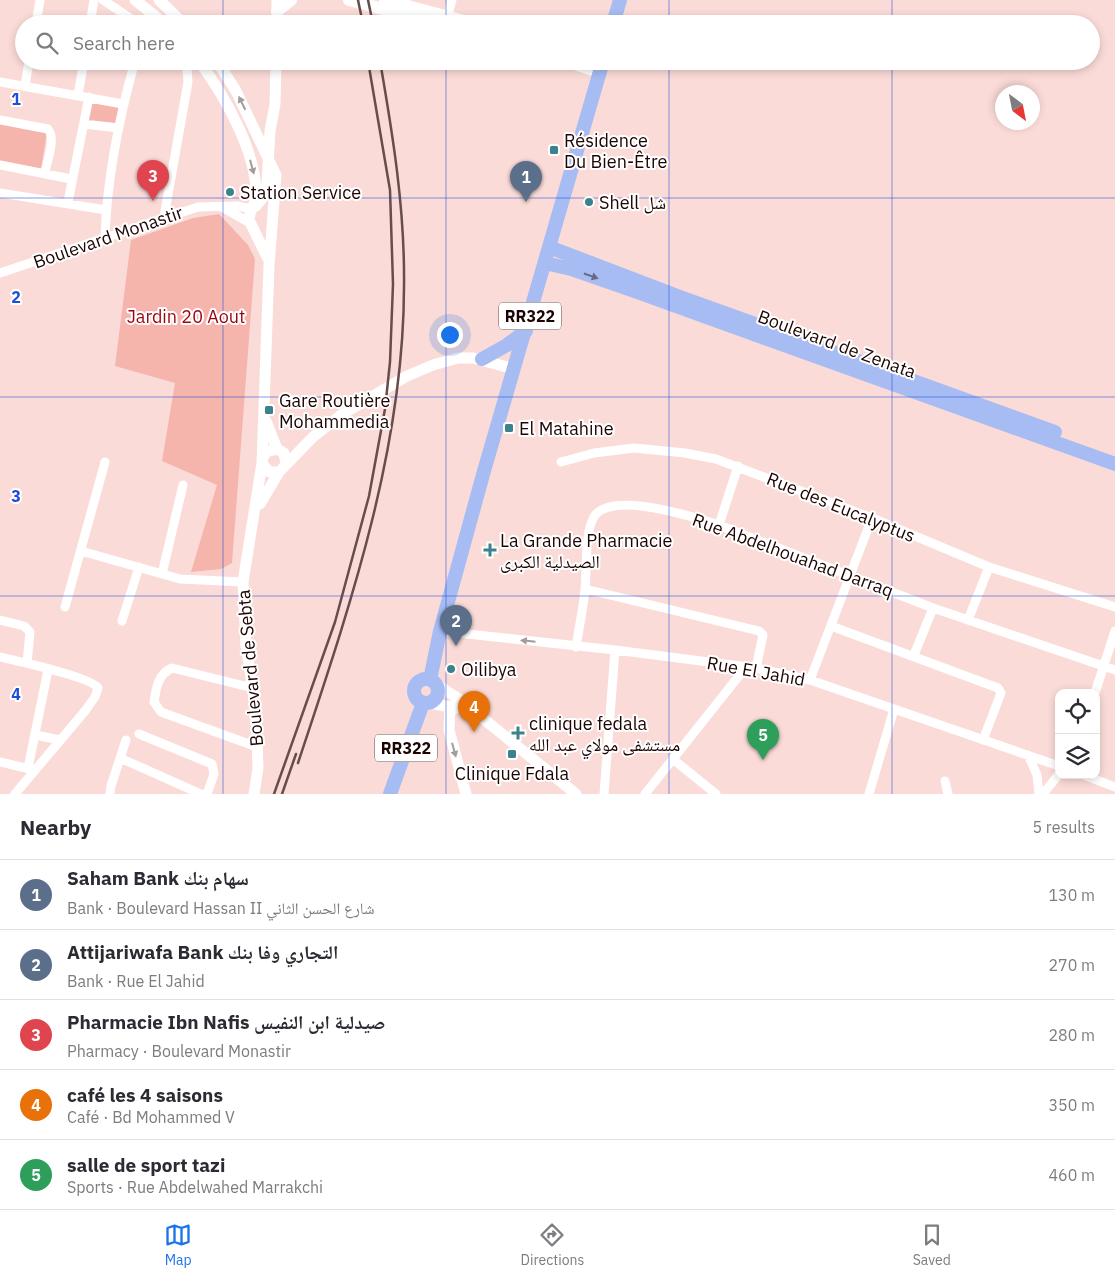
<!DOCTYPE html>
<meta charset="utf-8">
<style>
:root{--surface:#fff;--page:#f2f2f3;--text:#2b2b33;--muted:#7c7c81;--line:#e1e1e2;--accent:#1a73e8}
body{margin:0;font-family:"IBM Plex Sans","Noto Naskh Arabic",sans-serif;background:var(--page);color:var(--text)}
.controls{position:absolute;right:15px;bottom:15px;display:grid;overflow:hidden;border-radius:10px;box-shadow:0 2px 8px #0003}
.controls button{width:45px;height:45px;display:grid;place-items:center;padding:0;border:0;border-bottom:1px solid var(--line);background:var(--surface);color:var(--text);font:25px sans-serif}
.compass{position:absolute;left:995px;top:85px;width:45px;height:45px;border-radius:50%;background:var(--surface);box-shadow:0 2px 8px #0003;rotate:148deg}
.you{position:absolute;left:449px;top:334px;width:18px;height:18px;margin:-12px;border:4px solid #fff;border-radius:50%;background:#1a73e8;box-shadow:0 0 0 8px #1a73e833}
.badge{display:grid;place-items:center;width:32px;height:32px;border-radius:50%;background:var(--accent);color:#fff;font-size:16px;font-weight:700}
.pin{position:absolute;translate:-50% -41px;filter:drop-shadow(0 1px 2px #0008)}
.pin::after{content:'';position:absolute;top:26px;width:18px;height:15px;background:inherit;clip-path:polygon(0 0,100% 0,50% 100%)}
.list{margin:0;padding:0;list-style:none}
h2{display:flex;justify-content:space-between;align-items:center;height:65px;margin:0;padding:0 20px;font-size:21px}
h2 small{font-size:16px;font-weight:400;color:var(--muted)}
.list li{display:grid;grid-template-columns:32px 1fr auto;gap:15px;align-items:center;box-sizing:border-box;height:70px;padding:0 20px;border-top:1px solid var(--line)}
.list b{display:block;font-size:19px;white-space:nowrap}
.list p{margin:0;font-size:16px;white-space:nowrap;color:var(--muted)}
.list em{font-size:16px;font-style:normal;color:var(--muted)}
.icon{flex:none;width:28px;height:28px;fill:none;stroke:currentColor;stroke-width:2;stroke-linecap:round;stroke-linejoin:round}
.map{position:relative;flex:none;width:1115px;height:794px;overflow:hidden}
.search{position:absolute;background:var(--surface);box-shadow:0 2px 8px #0003;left:15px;right:15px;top:15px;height:55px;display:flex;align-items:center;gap:12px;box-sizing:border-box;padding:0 18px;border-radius:28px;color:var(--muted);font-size:19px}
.sheet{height:415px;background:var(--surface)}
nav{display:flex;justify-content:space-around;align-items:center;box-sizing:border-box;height:70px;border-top:1px solid var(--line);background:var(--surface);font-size:14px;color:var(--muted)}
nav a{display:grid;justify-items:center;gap:2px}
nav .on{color:var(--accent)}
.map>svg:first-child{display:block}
</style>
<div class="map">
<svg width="1115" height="794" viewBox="0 0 1115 794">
<rect width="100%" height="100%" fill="#fbdbd7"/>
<!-- green -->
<path fill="#f5b4ac" d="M87,96L123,102L118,128L85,121Z
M0,117L48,125L41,170L0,163Z
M219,214L248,245L255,259L232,563L221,569L191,572L217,485L162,461L175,383L115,366L131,240L193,218Z"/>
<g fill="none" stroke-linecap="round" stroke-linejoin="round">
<!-- minor -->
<path stroke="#fff" stroke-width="9" d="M103,0L139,24
M446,21L452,0
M36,24L40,0
M90,24L94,0
M0,82L123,104
M25,86L29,61
M78,95L84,61
M0,120L48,129C56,139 47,161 45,172
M84,124L119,128
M0,165L71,179
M0,193L106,210
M68,202L89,97
M222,207L250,223
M164,217L188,82L187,69L181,61
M105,237C107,177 119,118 135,61
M0,273L198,207L237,206L252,209
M561,462L594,453L634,448L685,453L716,459L872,518L989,567L1115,607
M719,525L738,466
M81,551L180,579L243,582
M162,574L183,485
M585,589L759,631L763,635L756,668
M65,607L105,462
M0,620L24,626L30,632L27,663
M968,620L989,567
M122,621L139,567
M831,626L998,688L1001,693L983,740
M440,631L615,650L756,668L810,680L1059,766
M576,647C579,628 583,609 585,590C587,572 584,527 596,514C617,492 694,517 719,525L933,608L1115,670
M914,655L933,608
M0,657C17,661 91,677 98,688L95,697L85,711L15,794
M810,680L872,518
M253,688L172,668C158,674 156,688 154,702L161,712L257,747
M1095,693L1115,631
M139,734L212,764L214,774L207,794
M35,735L60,740
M1028,755L1037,775L1039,794
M120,758L201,794
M674,760L716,794
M0,762L34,770
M28,768L48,670
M1084,775L1115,787
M945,781L948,794
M110,794L111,786L126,740
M604,794L615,650
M645,794L746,667
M869,794L894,709
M1043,794L1059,774"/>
<!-- tertiary -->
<path stroke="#fff" stroke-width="11" d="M135,0L165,24
M159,0L184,24
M277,0V24
M199,61C224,95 257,152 256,195C256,205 249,210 249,220L267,257
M217,61L236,91L276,175L269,266L262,463L243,582L246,646L256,711L258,768L254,794
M256,206L263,197L267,183L270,131L275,104L276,61
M266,421L277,449
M262,459L266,452L277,449L284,453L286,464
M262,463L269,472H279L313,437L341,415L407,376L433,365L458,358H473L515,369
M260,504L279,472
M436,684L459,699L576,794
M430,703L456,708
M450,706L449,730L466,794"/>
<!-- secondary -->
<path stroke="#fff" stroke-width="12" d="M349,0L439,24
M385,0L475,24
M277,11L291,0
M566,61L599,72"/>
<!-- primary -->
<path stroke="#a7bcf3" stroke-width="14" d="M613,24L620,0
M549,247L680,297L1055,432
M545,263L571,269L637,292L1115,464
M482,359L507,345L526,331
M414 691a12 12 0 1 1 24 0a12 12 0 1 1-24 0Z
M430,680L440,631L484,471L603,61
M390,794L423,703"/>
<!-- rail -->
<path stroke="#674d4b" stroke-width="2.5" d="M358,0L363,24
M368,0L373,24
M298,763C349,609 404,450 404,286C405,210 393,136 380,61
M274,794L335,622L369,496L385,409L390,362L393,284L390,190L368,61
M282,794L296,754"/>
</g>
<!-- one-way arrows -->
<defs><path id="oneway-solid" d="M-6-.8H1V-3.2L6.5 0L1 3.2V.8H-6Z" transform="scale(1.25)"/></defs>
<g fill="#a49b9a">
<use href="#oneway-solid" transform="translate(242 103) rotate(-116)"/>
<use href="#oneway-solid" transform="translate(252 167) rotate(75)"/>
<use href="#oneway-solid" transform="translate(528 641) rotate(-174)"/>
<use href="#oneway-solid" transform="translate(454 750) rotate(75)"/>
</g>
<use fill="#686987" href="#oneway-solid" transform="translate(591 276) rotate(19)"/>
<!-- grid -->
<path fill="none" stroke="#1d4ed8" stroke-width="1" stroke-opacity="0.55" d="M223,0V24M446,0V24M669,0V24M892,0V24M223,61V794M446,61V794M669,61V794M892,61V794M0,198H1115M0,397H1115M0,596H1115"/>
<!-- markers -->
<g fill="#3c828c" stroke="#fff" stroke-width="2">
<rect x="549" y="145" width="10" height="10" rx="2.5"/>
<circle cx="230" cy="192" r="5"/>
<circle cx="589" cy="202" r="5"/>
<rect x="264" y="405" width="10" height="10" rx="2.5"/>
<rect x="504" y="423" width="10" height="10" rx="2.5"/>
<path d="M487.5 542.5h5v5h5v5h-5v5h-5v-5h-5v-5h5z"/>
<circle cx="451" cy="669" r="5"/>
<path d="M515.5 725.5h5v5h5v5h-5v5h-5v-5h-5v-5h5z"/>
<rect x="507" y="749" width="10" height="10" rx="2.5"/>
</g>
<g text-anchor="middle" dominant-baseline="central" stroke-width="4" stroke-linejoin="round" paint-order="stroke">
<!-- shield labels -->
<g fill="#fff" stroke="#604f4f" stroke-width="1">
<rect x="499" y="302.5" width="62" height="27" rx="4"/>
<rect x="375" y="734.5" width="62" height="27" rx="4"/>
</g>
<g font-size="16" font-weight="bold" fill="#1c0403">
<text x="530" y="316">RR322</text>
<text x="406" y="748">RR322</text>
</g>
<!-- poi labels -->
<g font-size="18" fill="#1c0403" stroke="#fff" text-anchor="start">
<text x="564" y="140">Résidence<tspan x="564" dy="21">Du Bien-Être</tspan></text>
<text x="240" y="192">Station Service</text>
<text x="599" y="202">Shell شل</text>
<text x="279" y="400">Gare Routière<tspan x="279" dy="21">Mohammedia</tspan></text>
<text x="519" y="428">El Matahine</text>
<text x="500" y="540">La Grande Pharmacie<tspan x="500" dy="21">الصيدلية الكبرى</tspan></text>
<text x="461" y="669">Oilibya</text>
<text x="529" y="723">clinique fedala<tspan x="529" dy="21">مستشفى مولاي عبد الله</tspan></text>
<text x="512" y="773" text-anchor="middle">Clinique Fdala</text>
</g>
<!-- street labels -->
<g font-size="18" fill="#1c0403" stroke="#fff">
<text transform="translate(108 237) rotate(-19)">Boulevard Monastir</text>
<text transform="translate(837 344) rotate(20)">Boulevard de Zenata</text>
<text transform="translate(841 507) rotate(22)">Rue des Eucalyptus</text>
<text transform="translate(793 555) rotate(20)">Rue Abdelhouahad Darraq</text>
<text transform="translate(250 668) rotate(-95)">Boulevard de Sebta</text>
<text transform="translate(756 671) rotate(10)">Rue El Jahid</text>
</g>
<!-- park labels -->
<g font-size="18" fill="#9b0410" stroke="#fff">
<text x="186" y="316">Jardin 20 Aout</text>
</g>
</g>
<g font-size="16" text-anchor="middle" font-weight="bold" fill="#1d4ed8" stroke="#fff" stroke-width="4" stroke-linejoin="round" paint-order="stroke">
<text x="16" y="105">1</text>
<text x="16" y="303">2</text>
<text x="16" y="502">3</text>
<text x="16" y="700">4</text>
</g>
</svg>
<div class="controls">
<button><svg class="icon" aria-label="locate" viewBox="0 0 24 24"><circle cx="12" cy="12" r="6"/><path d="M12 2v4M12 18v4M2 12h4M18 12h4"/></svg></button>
<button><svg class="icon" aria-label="layers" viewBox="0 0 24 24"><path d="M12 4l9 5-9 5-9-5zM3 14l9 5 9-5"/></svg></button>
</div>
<svg class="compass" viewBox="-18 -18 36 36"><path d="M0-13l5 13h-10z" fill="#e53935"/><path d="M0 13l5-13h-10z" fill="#7c7c81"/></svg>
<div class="you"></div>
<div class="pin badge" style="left:526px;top:202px;background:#5c6f8a">1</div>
<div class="pin badge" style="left:456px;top:646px;background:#5c6f8a">2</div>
<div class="pin badge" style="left:153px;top:201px;background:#e0444e">3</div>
<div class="pin badge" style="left:474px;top:732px;background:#e8710a">4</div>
<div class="pin badge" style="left:763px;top:760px;background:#2e9e5b">5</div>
<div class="search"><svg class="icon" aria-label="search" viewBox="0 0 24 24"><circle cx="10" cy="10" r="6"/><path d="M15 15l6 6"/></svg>Search here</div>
</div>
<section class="sheet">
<h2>Nearby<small>5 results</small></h2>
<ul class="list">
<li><span class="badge" style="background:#5c6f8a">1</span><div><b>Saham Bank سهام بنك</b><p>Bank · Boulevard Hassan II شارع الحسن الثاني</p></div><em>130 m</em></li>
<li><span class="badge" style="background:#5c6f8a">2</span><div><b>Attijariwafa Bank التجاري وفا بنك</b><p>Bank · Rue El Jahid</p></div><em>270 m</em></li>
<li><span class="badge" style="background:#e0444e">3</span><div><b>Pharmacie Ibn Nafis صيدلية ابن النفيس</b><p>Pharmacy · Boulevard Monastir</p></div><em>280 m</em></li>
<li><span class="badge" style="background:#e8710a">4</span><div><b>café les 4 saisons</b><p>Café · Bd Mohammed V</p></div><em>350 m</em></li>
<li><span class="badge" style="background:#2e9e5b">5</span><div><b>salle de sport tazi</b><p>Sports · Rue Abdelwahed Marrakchi</p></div><em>460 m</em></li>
</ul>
</section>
<nav>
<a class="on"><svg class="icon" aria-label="map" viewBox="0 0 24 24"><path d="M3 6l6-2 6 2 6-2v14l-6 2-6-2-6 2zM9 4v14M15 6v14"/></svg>Map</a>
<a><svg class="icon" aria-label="directions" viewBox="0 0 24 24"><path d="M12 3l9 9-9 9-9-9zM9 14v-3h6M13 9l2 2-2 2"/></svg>Directions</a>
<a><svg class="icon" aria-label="saved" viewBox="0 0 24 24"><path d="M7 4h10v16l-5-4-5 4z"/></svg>Saved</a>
</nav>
